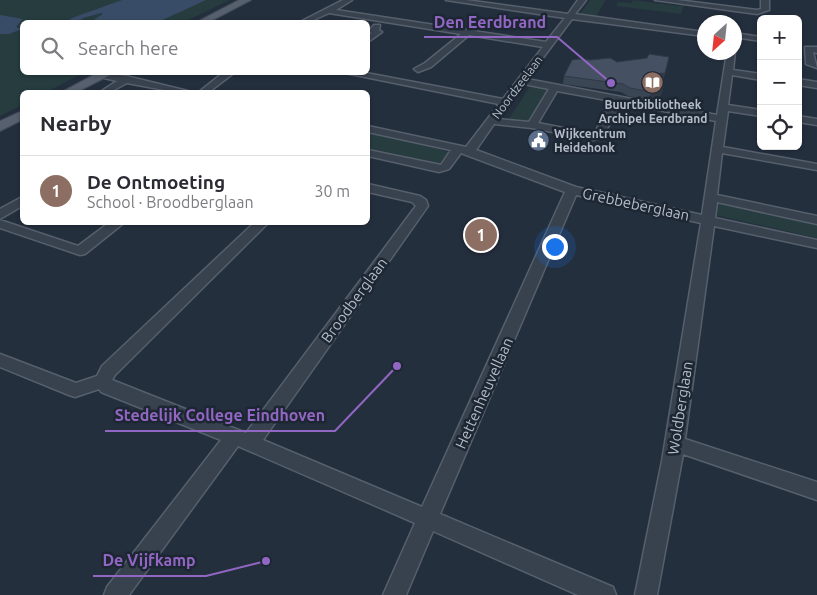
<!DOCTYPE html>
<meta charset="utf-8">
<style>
:root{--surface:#fff;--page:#f2f2f3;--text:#2b2b33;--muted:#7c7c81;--line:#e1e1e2;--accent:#56698c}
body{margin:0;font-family:Ubuntu,sans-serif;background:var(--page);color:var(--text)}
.controls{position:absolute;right:15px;top:15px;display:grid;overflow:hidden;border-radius:8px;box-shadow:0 1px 4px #0004}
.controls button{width:45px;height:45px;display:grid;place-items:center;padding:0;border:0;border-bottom:1px solid var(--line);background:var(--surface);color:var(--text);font:25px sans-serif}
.compass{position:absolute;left:697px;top:15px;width:45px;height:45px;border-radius:50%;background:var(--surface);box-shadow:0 1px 4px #0004;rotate:207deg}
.you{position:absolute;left:554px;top:246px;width:18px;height:18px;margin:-12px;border:4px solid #fff;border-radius:50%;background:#1a73e8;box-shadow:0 0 0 8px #1a73e833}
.badge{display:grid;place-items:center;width:32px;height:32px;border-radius:50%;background:var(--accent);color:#fff;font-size:16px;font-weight:700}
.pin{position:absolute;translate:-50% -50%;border:2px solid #fff;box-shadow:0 1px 5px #0006}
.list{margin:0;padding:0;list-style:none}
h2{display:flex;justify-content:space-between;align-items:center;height:65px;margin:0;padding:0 20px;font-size:21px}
h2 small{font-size:16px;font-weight:400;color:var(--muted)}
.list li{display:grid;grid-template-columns:32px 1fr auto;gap:15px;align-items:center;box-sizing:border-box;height:70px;padding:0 20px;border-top:1px solid var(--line)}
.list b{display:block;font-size:19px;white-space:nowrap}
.list p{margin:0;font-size:16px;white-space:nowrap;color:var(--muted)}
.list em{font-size:16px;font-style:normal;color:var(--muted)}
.icon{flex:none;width:28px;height:28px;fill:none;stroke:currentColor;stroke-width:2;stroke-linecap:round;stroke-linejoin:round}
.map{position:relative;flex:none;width:817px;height:595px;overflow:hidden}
.search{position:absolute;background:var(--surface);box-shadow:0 1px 4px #0004;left:20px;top:20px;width:350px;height:55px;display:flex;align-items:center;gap:12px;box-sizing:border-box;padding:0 18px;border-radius:8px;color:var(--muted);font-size:19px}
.panel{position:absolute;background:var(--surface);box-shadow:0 1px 4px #0004;left:20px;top:90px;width:350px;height:135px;border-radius:8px}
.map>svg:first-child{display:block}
</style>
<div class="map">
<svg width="817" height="595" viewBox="0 0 817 595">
<rect width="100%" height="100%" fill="#242f3e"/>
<!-- green -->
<path fill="#263c3f" d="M0,0H230L184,22H22V72L83,73L47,92H22V105L0,116Z
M590,0H606L596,16L580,14Z
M633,0L677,6L684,5L681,14L616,6L618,2L631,3Z
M531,85L548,89L529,124L508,120Z
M368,133L428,146L451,153L441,166L368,150Z
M716,203L780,217L787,218L789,215L817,221V238L715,215Z"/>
<!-- water -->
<path fill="#394c67" d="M122,0H206L158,22H90L103,14L101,13L83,18L79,22H67L72,18Z
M0,15L23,19L16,27L22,29L9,34H0Z"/>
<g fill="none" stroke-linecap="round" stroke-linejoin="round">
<defs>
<path id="minor" d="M343,0H352L336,10L546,42L565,18L446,0H466L568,14L578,0H586L575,14L704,32V36L572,19L527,79L717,115L727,52H735L733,70L761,74V80L732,75L728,105L761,110V116L728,111L723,147L817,164V170L722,153L717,195L817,216V224L717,202L715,218L817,240V248L714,226L685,439L817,482V500L683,454L657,595H635L662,461L701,223L576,195L440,514L613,587L616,595H578L433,531L406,595H383L415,523L238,446L129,595H104L107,587L221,440L101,392L99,389L75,397L69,395L0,367V354L76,383L97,376L102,366L255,222H269L115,375L112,380L246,433L416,206L412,202L368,192V184L420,196L426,200L428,206L263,440L422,507L565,192L461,153L449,169L439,172L368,156V150L441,165L451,150L368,132V126L466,147L499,104L340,72H361L503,99L543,47L469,35L431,67L418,72L414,69L425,63L461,34L329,13L309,22H300ZM524,84L549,89L529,122L498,119ZM557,91L612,101L594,134L538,123ZM621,103L716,121L702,215L576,187L476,150L494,124L532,128L593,140L602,138Z
M655,0H677L757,10L761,9V0H769V10L757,14Z
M374,25H380L379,30L382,32L368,42V36L372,33L369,31Z
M734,33L761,37V41L734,37Z
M805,47H817V53L813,52L817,68L806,64Z
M94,72L126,76L192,92H175L127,83L110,92H100L117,81L95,76Z
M224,72H235L209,92H199Z
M798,79L817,82V88L798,85Z
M798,116L817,119V125L798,122Z
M22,197V206L0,219V209Z
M0,220L78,246L110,222H125L85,254L80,255L0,228Z"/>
<path id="major" d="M239,0H251L209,22H197Z
M99,72H116L77,92H62Z
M22,111V120L0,131V121Z"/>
</defs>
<!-- minor casing -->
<use href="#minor" stroke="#565f6c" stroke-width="3"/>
<!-- major casing -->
<use href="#major" stroke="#414a57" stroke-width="2"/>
<!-- minor -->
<use href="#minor" fill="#38414e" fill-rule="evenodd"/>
<!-- major -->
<use href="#major" fill="#56606e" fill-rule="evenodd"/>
</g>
<!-- wall -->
<path fill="#3b4654" d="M669,57L663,81L659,82L664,85L660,98L649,100L628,96L621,92L563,84L564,76L591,60L617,62Z"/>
<!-- shaded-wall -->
<path fill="#303945" d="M665,73L663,81L647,83L649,75Z
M664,85L660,98L649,100L651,92L657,86Z"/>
<!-- building -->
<path fill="#455162" stroke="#303945" d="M649,54L669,57L665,73L649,75L664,85L657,86L663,90L651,92L630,88L623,84L564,76L572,60L579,59L591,60L610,58L617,62L647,58Z"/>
<!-- icons -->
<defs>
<symbol id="library-disc" viewBox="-11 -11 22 22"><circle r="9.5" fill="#8d6e63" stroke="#1d2633"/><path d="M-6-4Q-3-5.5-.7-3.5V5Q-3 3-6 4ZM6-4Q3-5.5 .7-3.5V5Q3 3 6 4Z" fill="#fff"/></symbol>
<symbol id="civic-disc" viewBox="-11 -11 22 22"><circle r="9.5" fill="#5c6f8a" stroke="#1d2633"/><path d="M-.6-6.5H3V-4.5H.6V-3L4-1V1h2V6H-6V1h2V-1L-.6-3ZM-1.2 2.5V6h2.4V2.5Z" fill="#fff"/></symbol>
</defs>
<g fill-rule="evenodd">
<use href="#library-disc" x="640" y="70" width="25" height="25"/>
<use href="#civic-disc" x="526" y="128" width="25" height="25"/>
</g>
<g text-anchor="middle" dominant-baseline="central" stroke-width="5" stroke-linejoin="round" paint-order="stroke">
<!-- far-street labels -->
<g font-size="12" fill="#b4bcc9" stroke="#1d2633">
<text transform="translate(517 87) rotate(-53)">Noordzeelaan</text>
</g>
<!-- far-poi labels -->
<g font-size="12" font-weight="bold" fill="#b4bcc9" stroke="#1d2633">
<text x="653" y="104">Buurtbibliotheek<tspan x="653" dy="14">Archipel Eerdbrand</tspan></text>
<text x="554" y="133" text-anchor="start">Wijkcentrum<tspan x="554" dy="14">Heidehonk</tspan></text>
</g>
<!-- street labels -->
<g font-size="15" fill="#b4bcc9" stroke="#1d2633">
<text transform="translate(636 204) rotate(12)">Grebbeberglaan</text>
<text transform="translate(354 300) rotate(-54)">Broodberglaan</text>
<text transform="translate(484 393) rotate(-66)">Hettenheuvellaan</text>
<text transform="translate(680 408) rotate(-81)">Woldberglaan</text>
</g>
</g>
<!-- callouts -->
<path fill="none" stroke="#9266c3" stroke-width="2" d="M611 83L557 37H424M397 366L335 431H105M266 561L206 576H93"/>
<g fill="#9266c3" stroke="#1d2633" stroke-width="2">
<circle cx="611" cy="83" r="5"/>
<circle cx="397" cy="366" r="5"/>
<circle cx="266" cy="561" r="5"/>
</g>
<g font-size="16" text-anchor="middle" font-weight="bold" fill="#9266c3" stroke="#1d2633" stroke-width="5" stroke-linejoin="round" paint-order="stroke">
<text x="490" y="28">Den Eerdbrand</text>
<text x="220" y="421">Stedelijk College Eindhoven</text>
<text x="149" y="566">De Vijfkamp</text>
</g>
</svg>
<div class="controls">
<button>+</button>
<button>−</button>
<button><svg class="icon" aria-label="locate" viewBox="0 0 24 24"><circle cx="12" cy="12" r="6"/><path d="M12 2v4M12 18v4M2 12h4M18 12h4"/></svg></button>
</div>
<svg class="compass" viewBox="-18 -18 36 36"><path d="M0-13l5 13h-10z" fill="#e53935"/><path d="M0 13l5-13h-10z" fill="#7c7c81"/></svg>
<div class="you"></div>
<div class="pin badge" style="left:481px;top:235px;background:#8d6e63">1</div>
<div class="search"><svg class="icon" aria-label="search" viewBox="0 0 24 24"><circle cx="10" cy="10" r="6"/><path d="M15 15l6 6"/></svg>Search here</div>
<section class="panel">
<h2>Nearby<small></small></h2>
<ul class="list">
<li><span class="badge" style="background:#8d6e63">1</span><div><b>De Ontmoeting</b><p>School · Broodberglaan</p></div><em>30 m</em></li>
</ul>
</section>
</div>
